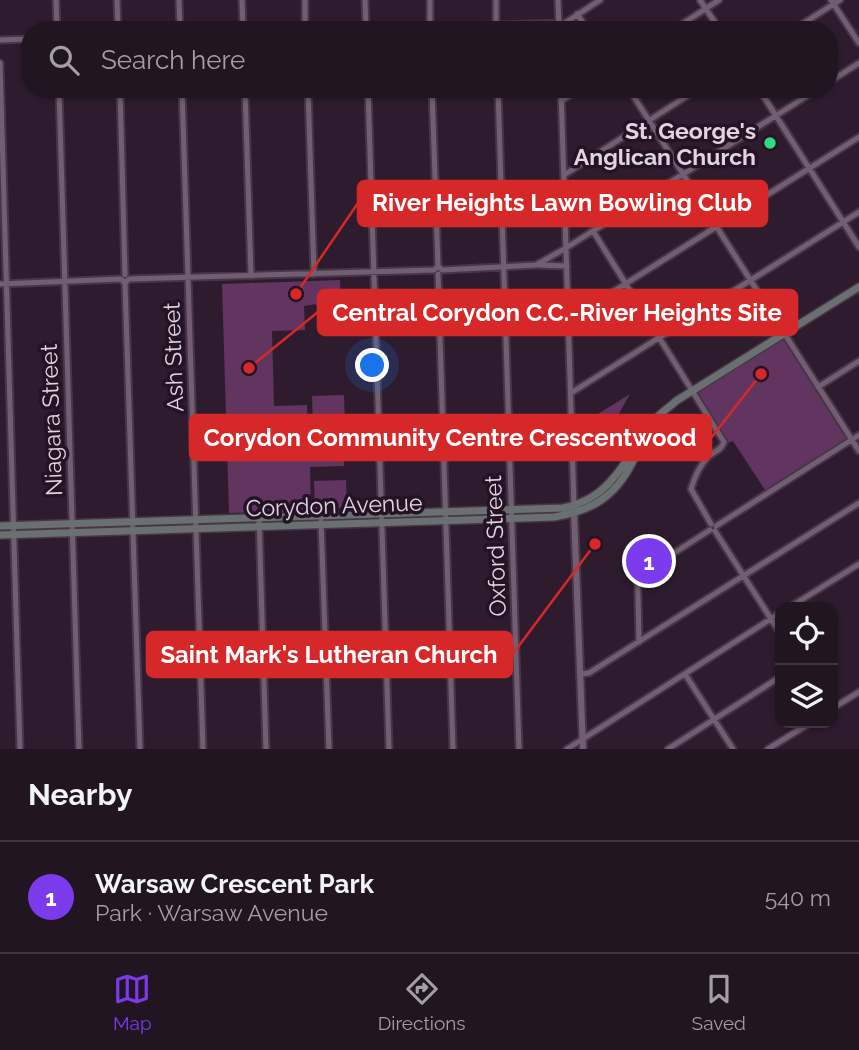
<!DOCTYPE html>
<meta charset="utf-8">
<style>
:root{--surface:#221522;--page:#2a1e2a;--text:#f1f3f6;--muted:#a29fa5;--line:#3f3440;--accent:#7c3aed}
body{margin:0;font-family:Raleway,sans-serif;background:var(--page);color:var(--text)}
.controls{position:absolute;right:21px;bottom:21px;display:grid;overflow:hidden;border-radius:14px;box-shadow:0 2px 5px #0004}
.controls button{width:63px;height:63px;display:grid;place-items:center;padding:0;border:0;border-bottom:2px solid var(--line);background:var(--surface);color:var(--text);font:35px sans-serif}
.you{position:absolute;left:373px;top:366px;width:24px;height:24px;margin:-18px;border:5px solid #fff;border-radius:50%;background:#1a73e8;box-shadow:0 0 0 10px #1a73e833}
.badge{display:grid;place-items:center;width:46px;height:46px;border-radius:50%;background:var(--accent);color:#fff;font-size:23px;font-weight:700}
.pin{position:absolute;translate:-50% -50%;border:4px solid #fff;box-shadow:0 2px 7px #0006}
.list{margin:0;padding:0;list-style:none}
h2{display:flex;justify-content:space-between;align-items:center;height:91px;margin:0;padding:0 28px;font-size:30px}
h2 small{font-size:23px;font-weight:400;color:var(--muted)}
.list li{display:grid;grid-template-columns:46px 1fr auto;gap:21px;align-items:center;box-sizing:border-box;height:112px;padding:0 28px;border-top:2px solid var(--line)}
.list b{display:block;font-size:26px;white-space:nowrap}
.list p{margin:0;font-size:23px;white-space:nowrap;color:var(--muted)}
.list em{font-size:23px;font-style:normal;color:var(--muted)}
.icon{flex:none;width:38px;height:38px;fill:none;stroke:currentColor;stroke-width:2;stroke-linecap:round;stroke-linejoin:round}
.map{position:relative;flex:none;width:859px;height:749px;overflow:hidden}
.search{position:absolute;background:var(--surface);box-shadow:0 2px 5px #0004;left:21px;right:21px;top:21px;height:77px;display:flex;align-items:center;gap:18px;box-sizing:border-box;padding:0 24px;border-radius:28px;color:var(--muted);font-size:26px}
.sheet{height:203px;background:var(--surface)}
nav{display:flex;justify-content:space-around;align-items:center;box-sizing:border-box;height:98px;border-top:2px solid var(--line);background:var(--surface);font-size:19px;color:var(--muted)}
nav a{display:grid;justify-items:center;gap:4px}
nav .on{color:var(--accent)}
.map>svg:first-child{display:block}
</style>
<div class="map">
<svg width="859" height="749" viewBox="0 0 859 749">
<rect width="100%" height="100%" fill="#2e1c2e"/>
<!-- green -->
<path fill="#613560" d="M340,280L341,305L316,306V304L304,306L305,330L272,331L274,406L307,405L308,426H316L313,425L312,396L344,395L345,424H343L344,466L310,467L311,511L229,513L222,284Z
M785,333L852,440L767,493L733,441L725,444L693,391Z
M630,394L599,449L598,414Z
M346,480L347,508L315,509L314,481Z"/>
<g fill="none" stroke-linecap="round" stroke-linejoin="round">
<defs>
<path id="minor" d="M56,0L57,30
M117,0L118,30
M179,0L180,30
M242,0L243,30
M305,0V30
M365,0L366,30
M430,0V28
M496,0V30
M558,0L559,30
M700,0L720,30
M831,0L859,43
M577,14L588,30
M329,30L565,23L600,0
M673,30L719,0
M793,30L840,0
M0,40L30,39
M0,63L20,749
M829,82L859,63
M59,89L79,749
M120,89L125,275
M182,89L203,749
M245,89L251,276
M308,89L314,274
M368,89L389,749
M432,89L438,266
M498,89L519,749
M561,89L574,506
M629,89L859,451
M759,89L859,247
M561,101L580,89
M564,175L698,89
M593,231L724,442C721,451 714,451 708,457C700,465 694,479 691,489L711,524
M539,265L567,266
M438,274L453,749
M125,283L140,749
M0,284L121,279L125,283L129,279L434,270L438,266L442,270L536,265L566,248L818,89
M568,320L859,137
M818,387L859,361
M571,393L859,212
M259,518L266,749
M321,521L329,749
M716,526L859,435
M715,531L780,633
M638,576L710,530
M790,607L859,564
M639,642L637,547L649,539L673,553
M580,674L589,673L859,503
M685,674L733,749
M833,708L859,692
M567,749L780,613
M668,749L780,677
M768,749L810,723"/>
<path id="tertiary" d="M574,513L583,749"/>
<path id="secondary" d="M0,526L563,508C585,503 601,494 615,476C623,467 627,458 636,449
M0,535L554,517C591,511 615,497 632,463C639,448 646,433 656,419C661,412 670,407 676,401L859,287"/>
</defs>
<!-- minor casing -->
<use href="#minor" stroke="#463746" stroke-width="9"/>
<!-- tertiary casing -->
<use href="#tertiary" stroke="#463746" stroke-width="10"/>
<!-- secondary casing -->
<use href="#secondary" stroke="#463746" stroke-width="10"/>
<!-- minor -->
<use href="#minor" stroke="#735d72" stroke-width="5"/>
<!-- tertiary -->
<use href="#tertiary" stroke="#735d72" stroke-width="6"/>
<!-- secondary -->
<use href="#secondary" stroke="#6a7071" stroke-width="7"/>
</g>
<!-- markers -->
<circle fill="#33d882" stroke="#241324" stroke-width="2.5" cx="770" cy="143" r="7"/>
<g text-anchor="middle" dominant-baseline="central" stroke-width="7" stroke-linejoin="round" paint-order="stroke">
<!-- poi labels -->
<g font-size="23" font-weight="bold" fill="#e0d4e0" stroke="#241324" text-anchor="end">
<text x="756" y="130">St. George's<tspan x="756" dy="26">Anglican Church</tspan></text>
</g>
<!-- street labels -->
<g font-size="23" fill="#e0d4e0" stroke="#241324">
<text transform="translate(173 357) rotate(-92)">Ash Street</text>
<text transform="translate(51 420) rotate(-92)">Niagara Street</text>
<text transform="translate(334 505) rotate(-2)">Corydon Avenue</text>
<text transform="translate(495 546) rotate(-92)">Oxford Street</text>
</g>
</g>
<!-- callouts -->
<path fill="none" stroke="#d62828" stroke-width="2.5" d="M296 294L358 203M249 368L318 312M761 374L711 438M595 544L512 655"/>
<g fill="#d62828" stroke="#241324" stroke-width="2.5">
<circle cx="296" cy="294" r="7"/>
<circle cx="249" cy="368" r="7"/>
<circle cx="761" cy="374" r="7"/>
<circle cx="595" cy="544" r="7"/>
</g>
<g fill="#d62828" stroke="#d62828" stroke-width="2.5">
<rect x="358" y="181" width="409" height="45" rx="7"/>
<rect x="318" y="290" width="479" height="45" rx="7"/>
<rect x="190" y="415" width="521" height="45" rx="7"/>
<rect x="147" y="632" width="365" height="45" rx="7"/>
</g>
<g font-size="24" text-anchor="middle" font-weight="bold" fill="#fff">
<text x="562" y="211">River Heights Lawn Bowling Club</text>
<text x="557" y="321">Central Corydon C.C.-River Heights Site</text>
<text x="450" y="446">Corydon Community Centre Crescentwood</text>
<text x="329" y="663">Saint Mark's Lutheran Church</text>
</g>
</svg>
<div class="controls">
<button><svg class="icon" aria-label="locate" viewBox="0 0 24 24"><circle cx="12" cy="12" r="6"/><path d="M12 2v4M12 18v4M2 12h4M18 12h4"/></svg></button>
<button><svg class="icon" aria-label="layers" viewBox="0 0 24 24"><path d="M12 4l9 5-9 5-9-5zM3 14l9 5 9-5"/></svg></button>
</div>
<div class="you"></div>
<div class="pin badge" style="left:649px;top:561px">1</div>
<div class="search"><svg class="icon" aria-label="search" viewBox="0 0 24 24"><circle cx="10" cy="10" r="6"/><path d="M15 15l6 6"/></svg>Search here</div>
</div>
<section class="sheet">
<h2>Nearby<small></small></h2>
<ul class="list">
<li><span class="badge">1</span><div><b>Warsaw Crescent Park</b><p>Park · Warsaw Avenue</p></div><em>540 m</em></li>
</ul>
</section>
<nav>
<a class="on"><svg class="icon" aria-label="map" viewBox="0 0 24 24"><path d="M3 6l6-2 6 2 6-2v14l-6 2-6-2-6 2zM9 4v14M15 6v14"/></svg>Map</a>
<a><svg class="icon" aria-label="directions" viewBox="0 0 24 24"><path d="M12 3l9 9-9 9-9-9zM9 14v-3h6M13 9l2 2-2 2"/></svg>Directions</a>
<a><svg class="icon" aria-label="saved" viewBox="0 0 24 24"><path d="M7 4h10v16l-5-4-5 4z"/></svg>Saved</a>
</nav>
